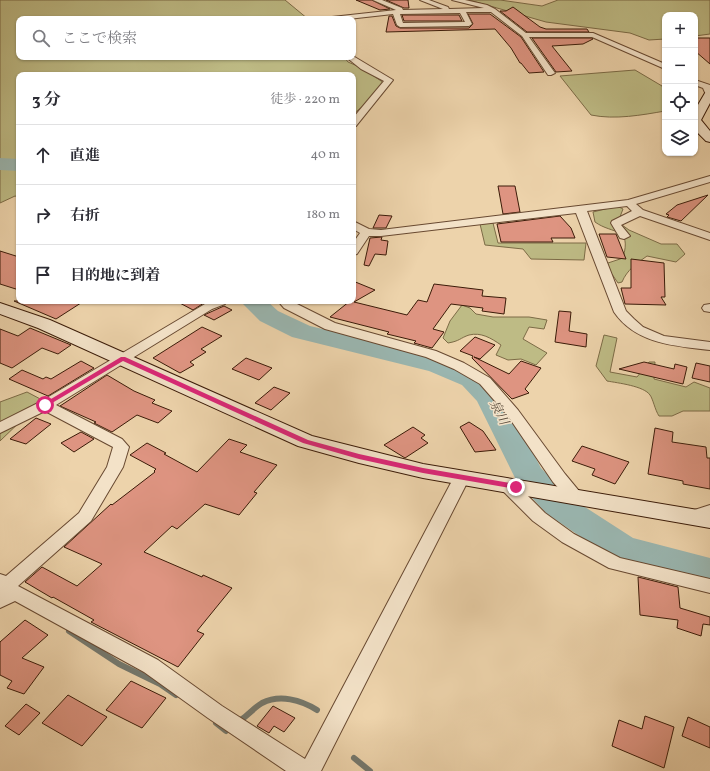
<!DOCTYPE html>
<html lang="ja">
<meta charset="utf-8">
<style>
:root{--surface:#fff;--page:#f7f7f7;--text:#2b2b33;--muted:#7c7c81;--line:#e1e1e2}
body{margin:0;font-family:Vollkorn,"Noto Serif JP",serif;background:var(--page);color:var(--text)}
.controls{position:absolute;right:12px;top:12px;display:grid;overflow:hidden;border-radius:8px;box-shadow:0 1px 3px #0004}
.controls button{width:36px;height:36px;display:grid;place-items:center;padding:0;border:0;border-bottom:1px solid var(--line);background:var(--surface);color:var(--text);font:20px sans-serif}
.stop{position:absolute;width:12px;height:12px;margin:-9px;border:3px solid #db2777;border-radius:50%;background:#fff}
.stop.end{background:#db2777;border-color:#fff;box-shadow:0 1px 4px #0008}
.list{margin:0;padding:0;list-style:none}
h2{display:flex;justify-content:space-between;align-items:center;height:52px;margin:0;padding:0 16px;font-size:17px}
h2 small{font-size:13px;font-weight:400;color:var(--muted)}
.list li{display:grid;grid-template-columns:26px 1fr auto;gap:12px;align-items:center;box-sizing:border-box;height:60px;padding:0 16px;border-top:1px solid var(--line)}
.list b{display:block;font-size:15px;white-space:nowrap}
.list em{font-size:13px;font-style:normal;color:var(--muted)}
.icon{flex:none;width:22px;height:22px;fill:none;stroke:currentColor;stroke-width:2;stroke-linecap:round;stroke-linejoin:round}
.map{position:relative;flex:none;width:710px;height:771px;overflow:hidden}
.search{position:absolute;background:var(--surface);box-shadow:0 1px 3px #0004;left:16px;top:16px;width:340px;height:44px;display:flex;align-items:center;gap:10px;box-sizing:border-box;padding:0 14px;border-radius:8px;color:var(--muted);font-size:15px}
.panel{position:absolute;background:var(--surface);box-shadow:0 1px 3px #0004;left:16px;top:72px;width:340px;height:232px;border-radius:8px}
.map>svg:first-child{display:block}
</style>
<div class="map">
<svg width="710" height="771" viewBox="0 0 710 771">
<rect width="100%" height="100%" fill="#edd3ab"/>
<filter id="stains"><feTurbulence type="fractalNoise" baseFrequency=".005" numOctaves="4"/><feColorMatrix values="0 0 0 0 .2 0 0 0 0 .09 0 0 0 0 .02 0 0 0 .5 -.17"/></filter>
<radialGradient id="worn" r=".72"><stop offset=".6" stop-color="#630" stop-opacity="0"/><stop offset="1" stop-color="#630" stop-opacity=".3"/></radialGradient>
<!-- green -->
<path fill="#bebb85" stroke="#7c6b46" d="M0,0H285L308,19H19V57H344L348,62L362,68L384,83L367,103L353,114V75H19V197L15,196L0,203Z
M469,0H500L542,6L558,0H710V34L695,36V15H665V39L649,40L630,33L546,22Z
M635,70L662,86L665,90V111C642,115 615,120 591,115L560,76Z
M617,206L623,209L618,222L629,230L661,244H677L685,254L676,262L647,256C636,264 627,270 622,282L618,283L605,264L623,258C632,226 613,235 595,222L593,212Z
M493,223L498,243H586L584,260L531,259L523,249L485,245L480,224Z
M462,305L470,308L476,314L493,317H529L547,320L544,329L529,327L523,339L547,353L536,365L521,359L508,360L496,355L501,345C491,338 481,332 469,335C460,338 460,341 448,343L443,338L450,321Z
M604,335L617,338L610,372L637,377L649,362H655L654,379L686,387L694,382L710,388V411H683L672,416H659C655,410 653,399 650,395C644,386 618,383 607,381L596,366Z
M27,392L46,402L26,416L0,441V402Z"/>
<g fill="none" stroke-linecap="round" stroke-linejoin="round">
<!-- stream -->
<path stroke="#74786d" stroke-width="6" d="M69,631L119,664L160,684L176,695
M242,719C249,714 255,707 262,703C280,694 301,700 317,710
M216,723L226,731
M354,758L370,771"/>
<!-- river -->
<path fill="#9ab6b0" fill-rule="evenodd" d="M0,158L19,159V171L0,170Z
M240,301H267L278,311L310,326L448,359L482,373L504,397L541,468L571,498L633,538L710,558V584L644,568L609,556L547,514L517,482L477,401L462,385L429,371L292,337L260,321Z"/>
</g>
<!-- building -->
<path fill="#de9481" stroke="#3b1b08" d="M356,0H372L390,9L380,10Z
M386,0H408L409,8H404Z
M513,7L540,27L546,29H587L589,32H527L500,11H506Z
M468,14H490L521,37L544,72L529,73L521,63H520L511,48L495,29L386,32L389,16H392L396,26L400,28H469L473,24Z
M402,15H459L462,21H404Z
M532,38H592L593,39L583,44L552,46L572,71L556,72Z
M695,38H710V64L695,51Z
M498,186H515L520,212L503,214Z
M708,195L681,221L667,217L669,215L666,214L677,205Z
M379,215L392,216L386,228H373Z
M560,216L571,228L575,238H551L553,242H501L497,224Z
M599,234H616L626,259L607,257Z
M382,237L381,240L388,241L386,255L375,254L369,266L364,265L370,238Z
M0,251L19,257V290L0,284Z
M631,259L664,263L665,297H661L666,305L625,304L621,288H631Z
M353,281L375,290L354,302L407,315L418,300L427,302L434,284L483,290L482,296L506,298L504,314L482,311L483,308L451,304L433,329L444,332L432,348L414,343L416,341L387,334L389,332L330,317L350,301L353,302Z
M14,301H84L56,319Z
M176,301H207L193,310Z
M224,306L232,310L214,320L204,315Z
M559,311L571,312L569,331L587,334L586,347L555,342Z
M202,327L222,336L201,349L206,352L190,362L194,365L180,373L153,358Z
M30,328L71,345L58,354L42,348L12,368L0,363V329L18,336Z
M475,337L495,345L480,359L474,357L509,374L521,361L541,368L525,389L529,393L512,399L472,358L473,356L460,351Z
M246,358L272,368L259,380L232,369Z
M81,361L94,368L48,396L9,379L22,370L43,379L46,377L51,379Z
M644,362L674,369L675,364L687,367L683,384L619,369Z
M696,363L710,366V382L692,378Z
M107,375L134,391L155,400L152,403L172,411L158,423L137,415L112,432L94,423L96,422L60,406Z
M274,387L290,393L271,410L255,403Z
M36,418L51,424L26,444L10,439Z
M469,422L483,431L496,450L475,452L460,427Z
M413,427L425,435L421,438L428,443L405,458L384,445Z
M655,428L673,432L672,442L706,447L707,458H710V489L683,484V481L648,474Z
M81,432L94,439L74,452L61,443Z
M229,439L247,445L240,452L277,465L254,492L257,493L239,515L205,504L177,529L172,526L144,552L202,577L203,575L232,588L197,631L204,634L178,667L91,622L94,620L53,597L52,598L25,582L42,567L77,586L102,564L64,547L111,504L112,505L155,472L154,471L156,469L130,455L147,443L166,453L164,454L197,472Z
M582,446L629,462L615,484L592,475L595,469L572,461Z
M638,577L678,587L680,608L710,617V625L703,624L701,636L677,628L678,620L640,615Z
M25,620L48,635L22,658L44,667L24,694L7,688L12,681L0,675V642Z
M131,681L166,698L142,728L106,710Z
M68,695L107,717L82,746L42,723Z
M26,704L40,713L19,735L5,726Z
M273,706L295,718L284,732L274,726L269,733L257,726Z
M645,716L674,727L664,768L612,746L619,720L642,729Z
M688,717L710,727V748L682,736Z"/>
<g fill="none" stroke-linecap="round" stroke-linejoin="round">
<defs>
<path id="street" d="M373,0H382L402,8L403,10L443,9L420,0H429L448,7L449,9L484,8L452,0H465L487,5L495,9L526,33H593L665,64V69L592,37H529L555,73L551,75H548L522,36L491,12H466L472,24L469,26L400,27L397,25L393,14L348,19H329L332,17L396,10ZM460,13L465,22L403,23L400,14Z
M353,56L393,80L356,126L353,127V118L384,81L361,69L346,57H353Z
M695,80L710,85V97H707L703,88L695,85Z
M710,176V182L636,204L643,210L710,233V240L640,216L621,225L630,236L624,239L620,238L611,223L612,221L632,211L627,206L587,211L626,311L634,319L643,327L664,336L710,342V350C675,346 636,344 614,312L576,213L381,236H369L357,254L353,255V243L360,233L353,229V221L369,229L381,230L628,200Z
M210,301H227L225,304L212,309L56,405L122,439L129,447L123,467L91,521L18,586L158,660L222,706L305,759L454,477L456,473L462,472L468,473L470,477L321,771H286L208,718L144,672L15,601L0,608V574L6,576L79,513L107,467L113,447L45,411L0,433V422L40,402Z
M278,301H291L335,323L436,351L464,363L490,378L518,410L565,474L584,497L582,501L576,503L570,501L553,482L508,416L480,384L454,369L426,357L325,329L284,308Z
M710,304V312L704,311L702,308L704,305Z
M507,480L513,481L545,513L574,534L620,558L710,579V593L609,568L562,542L533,521L501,489L499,485L501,481Z
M710,505V517L691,523L685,521L683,517L685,513Z"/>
<path id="secondary" d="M710,92V103L701,120L710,131V142L706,141L695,130V110L705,93Z
M0,303L50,320L312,436L423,464L710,512V528L423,478L359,463L298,446L38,328L0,314Z"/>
</defs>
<!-- street casing -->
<use href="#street" stroke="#684931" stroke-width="2"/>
<!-- secondary casing -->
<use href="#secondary" stroke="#3b1b08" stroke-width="2"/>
<!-- street -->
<use href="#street" fill="#f3e2c8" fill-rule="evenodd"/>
<!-- secondary -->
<use href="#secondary" fill="#f3e2c8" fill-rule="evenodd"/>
</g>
<!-- route -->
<path fill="#db2777" d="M121,357H125L308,440L359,454L423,468L516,484L519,487L516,489L423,473L359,459L303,443L123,361L47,406L41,405Z"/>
<g text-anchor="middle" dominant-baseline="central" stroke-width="3" stroke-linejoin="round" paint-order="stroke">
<!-- water labels -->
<g font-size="13" font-style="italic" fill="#584a3a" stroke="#f3e2c8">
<text transform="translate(498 413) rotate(63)">泉川</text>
</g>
</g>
<rect width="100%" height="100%" filter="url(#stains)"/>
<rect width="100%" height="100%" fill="url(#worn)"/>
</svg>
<div class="controls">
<button>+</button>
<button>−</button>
<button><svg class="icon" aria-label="locate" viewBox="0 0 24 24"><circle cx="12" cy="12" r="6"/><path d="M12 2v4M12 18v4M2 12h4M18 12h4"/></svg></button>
<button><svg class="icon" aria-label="layers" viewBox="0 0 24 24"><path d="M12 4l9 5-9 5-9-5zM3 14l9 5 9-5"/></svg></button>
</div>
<div class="stop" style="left:45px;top:405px"></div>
<div class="stop end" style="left:516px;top:487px"></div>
<div class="search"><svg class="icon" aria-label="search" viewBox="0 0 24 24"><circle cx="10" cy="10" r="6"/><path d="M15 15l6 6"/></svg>ここで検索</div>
<section class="panel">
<h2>3 分<small>徒歩 · 220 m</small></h2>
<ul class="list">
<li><svg class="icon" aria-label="ahead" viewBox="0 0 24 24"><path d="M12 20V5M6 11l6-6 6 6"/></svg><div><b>直進</b></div><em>40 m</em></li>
<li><svg class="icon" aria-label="right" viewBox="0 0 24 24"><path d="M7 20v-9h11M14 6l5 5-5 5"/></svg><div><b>右折</b></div><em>180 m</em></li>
<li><svg class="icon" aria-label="arrive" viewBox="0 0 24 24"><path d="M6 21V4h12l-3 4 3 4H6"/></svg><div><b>目的地に到着</b></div></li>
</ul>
</section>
</div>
